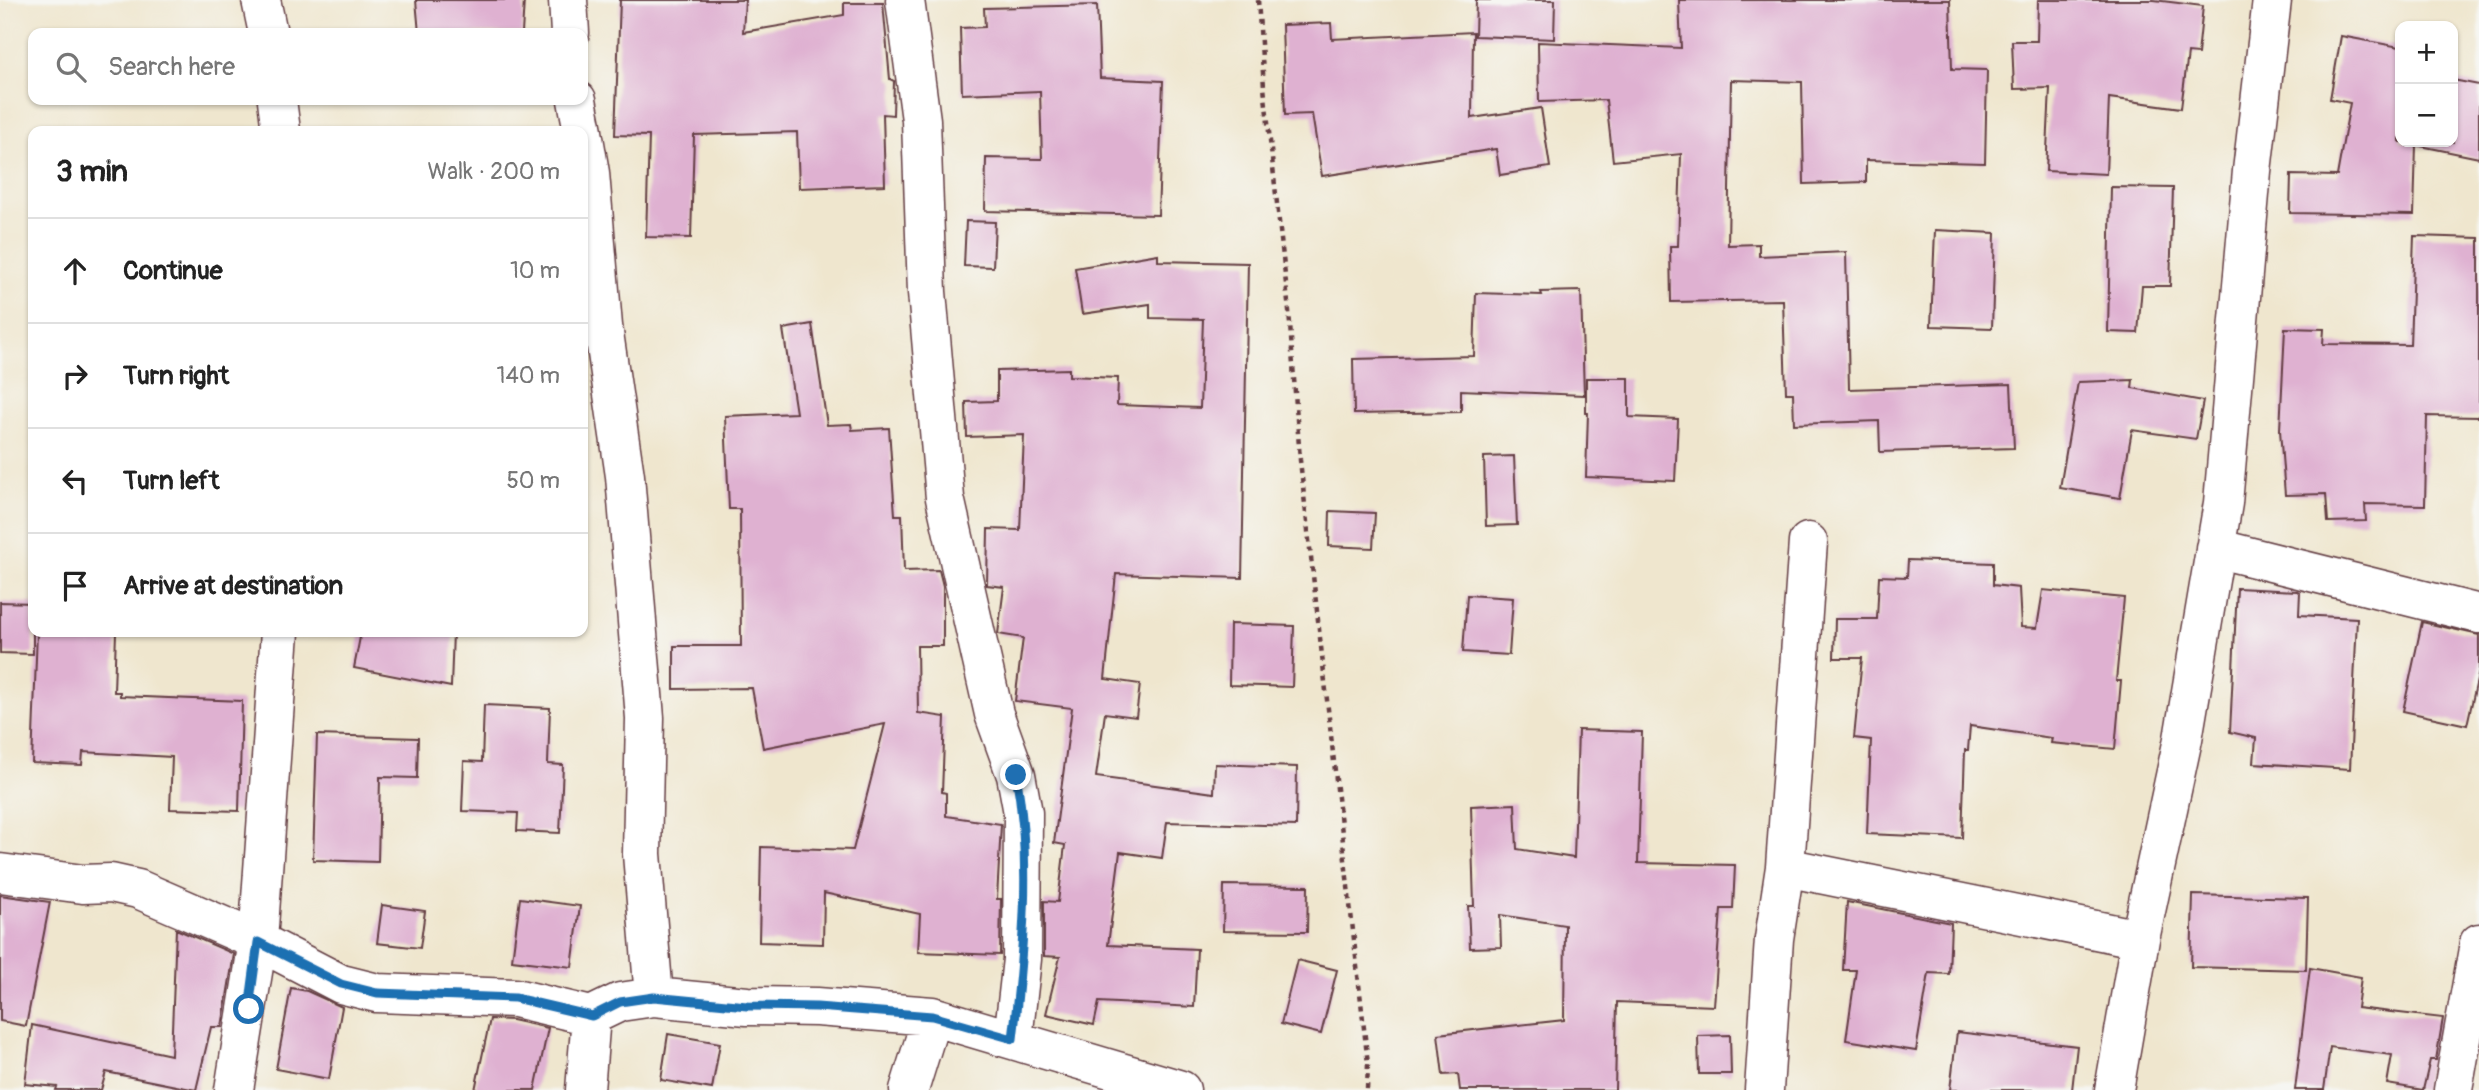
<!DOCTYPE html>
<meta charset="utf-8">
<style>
:root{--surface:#fff;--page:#f6f6f6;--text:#222;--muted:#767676;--line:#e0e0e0}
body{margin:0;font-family:Pangolin,sans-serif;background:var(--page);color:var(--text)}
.controls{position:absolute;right:21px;top:21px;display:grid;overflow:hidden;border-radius:14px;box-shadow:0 2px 5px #0004}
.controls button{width:63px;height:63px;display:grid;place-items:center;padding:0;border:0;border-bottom:2px solid var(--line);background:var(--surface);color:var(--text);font:35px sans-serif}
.stop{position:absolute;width:21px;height:21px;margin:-16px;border:5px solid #1f6fb2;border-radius:50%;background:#fff}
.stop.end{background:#1f6fb2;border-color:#fff;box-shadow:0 2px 7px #0008}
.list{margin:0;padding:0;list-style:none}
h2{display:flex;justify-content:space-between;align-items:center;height:91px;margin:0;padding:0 28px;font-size:30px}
h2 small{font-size:23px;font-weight:400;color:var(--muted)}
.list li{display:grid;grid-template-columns:46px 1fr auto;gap:21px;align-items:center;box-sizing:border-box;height:105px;padding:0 28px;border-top:2px solid var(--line)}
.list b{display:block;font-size:26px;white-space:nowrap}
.list em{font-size:23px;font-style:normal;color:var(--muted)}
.icon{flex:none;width:38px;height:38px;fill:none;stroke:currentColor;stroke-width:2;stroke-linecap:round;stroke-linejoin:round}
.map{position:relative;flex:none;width:2479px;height:1090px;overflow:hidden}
.search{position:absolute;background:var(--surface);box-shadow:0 2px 5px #0004;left:28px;top:28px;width:560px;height:77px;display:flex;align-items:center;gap:18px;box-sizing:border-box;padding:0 24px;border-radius:14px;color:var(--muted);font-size:26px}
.panel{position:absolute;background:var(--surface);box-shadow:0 2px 5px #0004;left:28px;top:126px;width:560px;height:511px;border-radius:14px}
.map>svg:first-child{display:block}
</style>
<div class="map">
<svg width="2479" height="1090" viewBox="0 0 2479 1090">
<rect width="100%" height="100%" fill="#f6f6f2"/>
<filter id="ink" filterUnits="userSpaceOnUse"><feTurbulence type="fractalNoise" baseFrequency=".0143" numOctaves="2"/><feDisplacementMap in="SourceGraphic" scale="14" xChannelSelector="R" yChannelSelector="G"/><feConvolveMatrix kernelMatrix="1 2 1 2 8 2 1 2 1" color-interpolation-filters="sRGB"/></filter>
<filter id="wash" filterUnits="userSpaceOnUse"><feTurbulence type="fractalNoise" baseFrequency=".00686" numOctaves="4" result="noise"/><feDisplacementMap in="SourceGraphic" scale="28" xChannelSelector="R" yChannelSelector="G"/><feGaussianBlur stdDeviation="1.57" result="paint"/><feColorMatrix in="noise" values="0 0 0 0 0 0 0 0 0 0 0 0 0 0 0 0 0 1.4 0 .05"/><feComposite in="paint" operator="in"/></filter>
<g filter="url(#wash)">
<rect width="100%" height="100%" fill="#efe6ce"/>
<g id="blocks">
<!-- building -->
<path fill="#dfb1d1" d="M416,0H524L522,33H419Z
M620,0H745L743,32L844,15V3H883L890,79L894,81L893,115L883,114L885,185L799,188L797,132L694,135L691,238L646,237L649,136L615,135Z
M1476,0H1555L1554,39L1475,36Z
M1679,0H1950L1952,69L1987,70L1985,163L1866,160V182L1804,184L1802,82L1731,80L1728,245L1759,244V256L1846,252L1849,389L2011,384L2014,448L1880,452L1879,421L1794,424L1793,393H1786L1783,300L1671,302L1670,246H1678L1681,154L1613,161L1606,100L1539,102L1538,42L1681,48Z
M2038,0H2154L2203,6L2198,54L2188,53L2181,108L2109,98L2106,174L2046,171L2050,88L2014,89L2012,41H2037Z
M1097,5L1100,78L1163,81L1158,215L985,211L986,158L1042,159L1040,91L962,94L960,28L985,27L984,8Z
M1331,23L1332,39L1473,32L1472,118L1541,108L1550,167L1500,175L1496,149L1322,176L1312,114L1285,115L1282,25Z
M2341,36L2400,47V142H2453V80L2479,85V158L2416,145L2414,215L2290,213L2291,175L2337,176L2350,103L2330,99Z
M2111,187L2173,188L2170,286H2142L2138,333L2108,332Z
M966,221L995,222L993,267L964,266Z
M1935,230L1995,233L1992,328L1931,326Z
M2414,236L2479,238V417L2427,416L2425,505L2365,504L2366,521L2328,522L2326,494L2285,495L2280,430L2285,328L2324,329L2323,344L2410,345Z
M1158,254V261L1248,263L1242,578L1116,574L1105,679L1140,684L1136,717L1105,713L1096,777L1214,793L1215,764L1297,767L1296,826L1167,822L1162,858L1120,852L1108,945L1197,949L1194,1007L1099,1002L1094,1025L1046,1014L1060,957L1044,956V901L1058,902L1065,845L1054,843L1072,708L1015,701L1023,638L998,634L1004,587L987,585L988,529L1020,530L1024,435L967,437L966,402L997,401V371L1069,369V376L1118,378L1117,405L1200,408L1203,319L1150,318V304L1082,314L1075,268Z
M1581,291L1584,395L1461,390V412L1354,414L1353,359L1474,356L1476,293L1542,295L1541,292Z
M812,324L827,425L851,424L852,430L889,428L895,515H902L904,571L939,570L943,586V646H917L918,713L945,717L942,792L946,793V816L1001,824L997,899H1001L1000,955L918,952L920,914L824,893L823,944L759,942L761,847L853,850L885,724L763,748L752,688L674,689V646H741L740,509H729L725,416L796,413L783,329Z
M1586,378H1629V417L1678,419L1675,481L1586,477L1588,413H1586Z
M2133,380L2132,388L2203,401L2196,439L2132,430L2120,498L2060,488L2078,382Z
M1514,456L1517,525L1486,526L1484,457Z
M1330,511L1375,513L1373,548L1329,546Z
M1908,560L1993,563V585L2019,588L2021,627L2037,628L2043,590L2124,598L2116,681H2121L2115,749L2051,743L2052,738L1970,726L1968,750H1965L1962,838L1867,834L1871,740L1854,738L1862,658H1834L1835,619H1877L1879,576L1907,577Z
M2237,588L2297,591L2300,592L2299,615L2357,618L2350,769L2254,763L2256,738L2230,732Z
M1467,595L1513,598L1509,655L1463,652Z
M0,602L33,603V654L0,653Z
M2422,622L2479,635V671L2467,725L2403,711Z
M1230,624L1294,626L1292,687L1229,685Z
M37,632H116L114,692H120V696L242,701L239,811L170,809L172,757L83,752L82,765L32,763Z
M361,632H453L451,687L354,668Z
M484,705L550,708L548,764L563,765L560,833L517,831L518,813L462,811L464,761L482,762Z
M1578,730L1642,732L1638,863L1735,865L1733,909H1721L1714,1006L1617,1002L1615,1090H1460L1458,1074L1443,1075L1438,1034L1564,1020L1565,925L1500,915L1501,947L1470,948L1468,906H1474L1471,806L1515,804L1517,849L1574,858Z
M317,735L418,738L417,778L380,777L378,862L313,860Z
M1224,885L1308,886L1307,932L1223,931Z
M0,895L50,902L26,1026L0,1021Z
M2193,895L2308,898L2306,970L2191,967Z
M520,898L580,906L572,967L512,960Z
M1847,902L1951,923L1949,974L1929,973L1916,1051L1846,1040L1856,970H1843Z
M382,905L425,911L420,948L377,943Z
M176,929L234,954L222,1027H211L196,1090L106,1072L101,1090H56L57,1087L25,1084L32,1025L171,1055Z
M1297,960L1337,970L1321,1034L1281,1024Z
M2310,968L2361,977L2357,1008L2443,1018L2436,1060H2430L2423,1090L2387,1084L2392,1055L2330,1047L2324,1090H2295Z
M291,988L307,991L342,1007L329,1079L276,1069Z
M490,1019L512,1020L548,1028L535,1090H475Z
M1957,1032L2077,1046L2072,1090H1950Z
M668,1034L720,1043L712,1089L661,1080Z
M1730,1035L1731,1074H1699L1698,1036Z"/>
</g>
</g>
<g filter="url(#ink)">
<use href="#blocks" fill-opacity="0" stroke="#633d43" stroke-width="2"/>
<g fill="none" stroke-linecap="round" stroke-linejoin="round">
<defs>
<path id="minor" d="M261,0L268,33
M568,0L570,33
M905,0L921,120L927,292L945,498L994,714L1016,775L1023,813L1022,959L1013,1039
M277,100L281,131
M577,100L583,131
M583,132L590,173L603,326L625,476L645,718L642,854L654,997L747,1006L817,1007L932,1016L1181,1090
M2215,548L2479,614
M1785,867L2140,939
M0,873L83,884L111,883L138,889L258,941L341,984L377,993L515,998L591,1016
M234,1090L258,941L280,632
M585,1090L591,1016L620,1002L654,997
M909,1090L932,1016
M1764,1090L1774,939L1785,867L1808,542
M2114,1090L2140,939L2183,739L2223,503L2252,171L2272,0
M2453,1090L2479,943"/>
</defs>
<!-- minor casing -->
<use href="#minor" stroke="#633d43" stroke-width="41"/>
<!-- path -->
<path stroke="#633d43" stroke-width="4.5" stroke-dasharray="5 5" stroke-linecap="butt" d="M1258,0L1264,87L1289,311L1300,460L1368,1064L1367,1090"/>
<!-- minor -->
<use href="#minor" stroke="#fff" stroke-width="38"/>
</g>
</g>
<g fill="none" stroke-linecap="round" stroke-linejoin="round" filter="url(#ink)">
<!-- route -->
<path stroke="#1f6fb2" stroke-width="9" d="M249,1009L258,942L341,984L377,993L515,998L592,1016L620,1002L654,997L747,1006L817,1007L932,1016L1013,1039C1023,953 1032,860 1016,775"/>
</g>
</svg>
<div class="controls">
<button>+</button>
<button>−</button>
</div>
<div class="stop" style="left:249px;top:1009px"></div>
<div class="stop end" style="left:1016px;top:775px"></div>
<div class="search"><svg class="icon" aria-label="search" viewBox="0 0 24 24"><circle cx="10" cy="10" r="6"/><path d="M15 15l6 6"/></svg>Search here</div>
<section class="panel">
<h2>3 min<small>Walk · 200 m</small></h2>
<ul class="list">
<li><svg class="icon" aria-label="ahead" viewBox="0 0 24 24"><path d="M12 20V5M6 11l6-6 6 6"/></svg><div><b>Continue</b></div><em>10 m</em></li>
<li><svg class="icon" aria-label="right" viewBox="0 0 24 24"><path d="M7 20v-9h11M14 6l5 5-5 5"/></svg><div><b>Turn right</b></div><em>140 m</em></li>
<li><svg class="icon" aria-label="left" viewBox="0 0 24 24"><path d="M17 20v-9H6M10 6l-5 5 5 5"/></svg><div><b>Turn left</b></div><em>50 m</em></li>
<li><svg class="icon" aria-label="arrive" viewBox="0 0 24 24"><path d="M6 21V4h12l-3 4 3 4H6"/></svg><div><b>Arrive at destination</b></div></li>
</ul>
</section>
</div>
